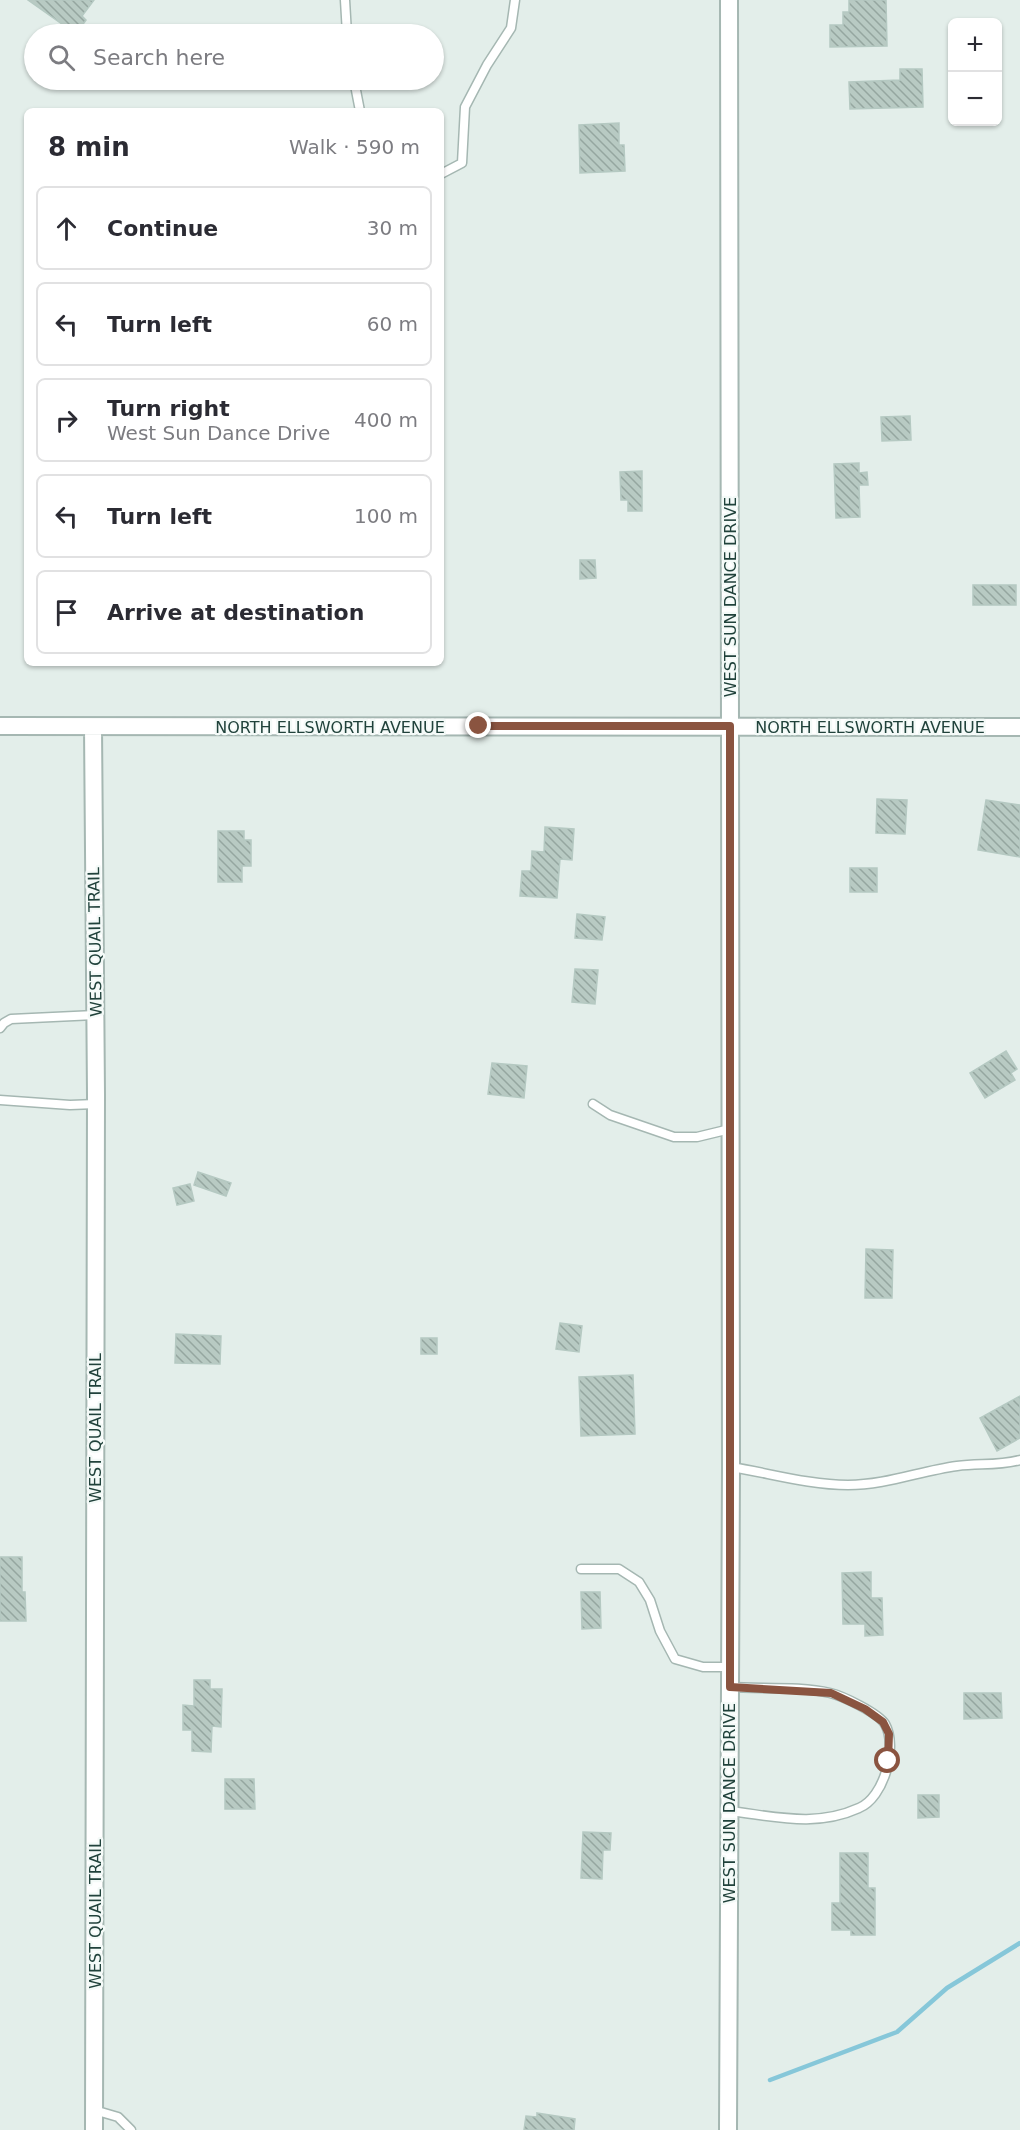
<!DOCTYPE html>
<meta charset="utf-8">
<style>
:root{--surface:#fff;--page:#f2f2f3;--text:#2b2b33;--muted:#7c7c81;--line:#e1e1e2}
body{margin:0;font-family:"DejaVu Sans",sans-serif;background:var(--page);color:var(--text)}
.controls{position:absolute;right:18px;top:18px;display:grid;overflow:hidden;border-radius:9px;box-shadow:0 2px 4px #0004}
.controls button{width:54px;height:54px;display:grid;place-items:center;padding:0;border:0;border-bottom:2px solid var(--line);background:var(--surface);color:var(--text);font:30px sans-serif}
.stop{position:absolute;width:18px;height:18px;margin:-14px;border:4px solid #8a5440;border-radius:50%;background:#fff}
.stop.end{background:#8a5440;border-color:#fff;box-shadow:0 2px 6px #0008}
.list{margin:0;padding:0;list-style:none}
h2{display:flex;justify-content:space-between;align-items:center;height:78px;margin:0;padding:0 24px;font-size:26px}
h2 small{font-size:20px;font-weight:400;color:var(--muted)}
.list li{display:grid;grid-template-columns:39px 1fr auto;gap:18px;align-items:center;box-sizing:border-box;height:84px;margin:0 12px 12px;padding:0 12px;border:2px solid var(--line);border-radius:9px}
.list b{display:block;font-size:22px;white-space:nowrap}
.list p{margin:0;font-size:20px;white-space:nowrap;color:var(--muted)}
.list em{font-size:20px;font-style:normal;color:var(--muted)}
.icon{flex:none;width:33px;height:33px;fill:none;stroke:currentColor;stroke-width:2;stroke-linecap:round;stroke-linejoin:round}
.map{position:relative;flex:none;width:1020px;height:2130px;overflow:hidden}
.search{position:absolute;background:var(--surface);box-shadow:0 2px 4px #0004;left:24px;top:24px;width:420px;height:66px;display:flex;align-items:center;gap:15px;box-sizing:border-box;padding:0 21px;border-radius:33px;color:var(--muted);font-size:22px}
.panel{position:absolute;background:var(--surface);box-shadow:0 2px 4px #0004;left:24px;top:108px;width:420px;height:558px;border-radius:9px}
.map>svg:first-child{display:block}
</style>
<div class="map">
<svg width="1020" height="2130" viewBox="0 0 1020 2130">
<defs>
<pattern id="building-back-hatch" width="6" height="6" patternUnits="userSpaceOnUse" patternTransform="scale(1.5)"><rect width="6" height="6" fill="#b8cac3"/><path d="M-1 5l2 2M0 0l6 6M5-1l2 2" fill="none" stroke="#95a6a0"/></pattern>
</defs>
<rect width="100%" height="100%" fill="#e3eeea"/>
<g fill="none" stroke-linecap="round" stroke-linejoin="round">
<!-- stream -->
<path stroke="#86c7d9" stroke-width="4.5" d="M770,2080L897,2032L947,1988L1020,1943"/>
</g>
<!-- building -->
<path fill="url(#building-back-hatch)" stroke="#b5c9c2" stroke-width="1.5" d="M28,0H94L82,16L86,20L76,34Z
M849,0H886L887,46L830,47V25H843V12H849Z
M900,69H922L923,107L850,109L849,82L900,80Z
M619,123V145H624L625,171L580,173L579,125Z
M910,416L911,440L882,441L881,417Z
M859,463V473L867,472L868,485H859L860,517L836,518L834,464Z
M642,471V511H628V500H621L620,472Z
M580,560H595L596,578L580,579Z
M973,585H1016V605H973Z
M877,799L907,800L905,834L876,833Z
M986,800L1020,805V857L978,850Z
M545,827L574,829L572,860L560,859L557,898L520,896L522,871H531L532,851L544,852Z
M218,831H244V840H251V866H242V882H218Z
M850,868H877V892H850Z
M577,914L605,917L602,940L575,938Z
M575,969L598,970L595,1004L572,1002Z
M1006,1051L1017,1069L1011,1073L1015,1080L985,1098L970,1073Z
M492,1063L527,1066L524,1098L488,1094Z
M198,1172L231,1183L226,1196L194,1185Z
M190,1184L194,1201L177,1205L173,1188Z
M866,1249L893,1250L892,1298H865Z
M560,1323L582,1326L579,1352L556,1349Z
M176,1334L221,1336L220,1364L175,1363Z
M421,1338H437V1354H421Z
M633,1375L635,1434L581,1436L579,1377Z
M1020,1396V1438L997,1451L980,1418Z
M0,1557H22V1592H25L26,1621H0Z
M871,1572V1598H882L883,1635L865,1636V1624H843L842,1573Z
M581,1592H600L601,1628L582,1629Z
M194,1680H210V1689H222L221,1727L212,1726L211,1752L192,1751V1730H183V1705L194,1706Z
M964,1693H1001L1002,1718L964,1719Z
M225,1779H254L255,1809H225Z
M918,1795H939V1817L918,1818Z
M583,1832L611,1833L610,1850H603L602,1879L581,1878Z
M840,1853H868V1888H875V1935H851V1930H832V1903H840Z
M537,2113L575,2119L574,2130H524L526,2116L537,2117Z"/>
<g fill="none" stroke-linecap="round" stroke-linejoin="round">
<defs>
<path id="service" d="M345,0L347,34
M354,80L360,111
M441,174L462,163L465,107L487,65L511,28L515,0
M0,1028L4,1023L11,1019L95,1015
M0,1100L70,1105L96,1104
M593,1104L610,1115L674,1137H697L730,1129
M731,1467C769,1473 809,1485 848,1485C886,1485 920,1471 957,1466C979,1463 997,1466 1020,1460
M581,1569H619L639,1582L650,1600L660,1631L675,1659L703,1667H730
M729,1811C774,1816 815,1828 859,1808C884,1798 898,1747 885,1724C878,1713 843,1696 830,1693C801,1686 760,1689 730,1687
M94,2110L118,2117L131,2130"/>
<path id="minor" d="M0,726L1020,727
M93,727L96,1095L94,2130
M728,2130L731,1467L729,0"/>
</defs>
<!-- service casing -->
<use href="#service" stroke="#a5b7b2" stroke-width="11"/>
<!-- minor casing -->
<use href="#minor" stroke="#a5b7b2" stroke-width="20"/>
<!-- service -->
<use href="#service" stroke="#fff" stroke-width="8"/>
<!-- minor -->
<use href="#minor" stroke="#fff" stroke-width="16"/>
</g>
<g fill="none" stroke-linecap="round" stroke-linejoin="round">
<!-- route -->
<path stroke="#8a5440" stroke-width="8" d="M479,726H730V1687L831,1693L865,1709L883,1722L889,1734L888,1761"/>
</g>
<g text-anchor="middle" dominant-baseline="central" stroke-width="4.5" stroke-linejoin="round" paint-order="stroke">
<!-- street labels -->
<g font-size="16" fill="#20423b" stroke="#f4faf8">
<text transform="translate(730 597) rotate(-90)">WEST SUN DANCE DRIVE</text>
<text x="330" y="727">NORTH ELLSWORTH AVENUE</text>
<text x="870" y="727">NORTH ELLSWORTH AVENUE</text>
<text transform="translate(95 942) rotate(-91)">WEST QUAIL TRAIL</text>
<text transform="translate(95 1428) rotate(-90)">WEST QUAIL TRAIL</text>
<text transform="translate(729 1803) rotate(-90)">WEST SUN DANCE DRIVE</text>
<text transform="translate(95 1914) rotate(-90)">WEST QUAIL TRAIL</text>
</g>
</g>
</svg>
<div class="controls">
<button>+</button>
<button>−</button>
</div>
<div class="stop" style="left:888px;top:1761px"></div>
<div class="stop end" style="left:479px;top:726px"></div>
<div class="search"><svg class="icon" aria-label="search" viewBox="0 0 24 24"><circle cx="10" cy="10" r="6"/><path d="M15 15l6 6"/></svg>Search here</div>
<section class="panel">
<h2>8 min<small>Walk · 590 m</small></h2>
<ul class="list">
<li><svg class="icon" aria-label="ahead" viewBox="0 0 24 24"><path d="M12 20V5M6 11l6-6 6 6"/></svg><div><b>Continue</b></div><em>30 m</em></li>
<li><svg class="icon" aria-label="left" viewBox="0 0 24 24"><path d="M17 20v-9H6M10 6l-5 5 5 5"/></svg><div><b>Turn left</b></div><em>60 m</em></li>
<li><svg class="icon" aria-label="right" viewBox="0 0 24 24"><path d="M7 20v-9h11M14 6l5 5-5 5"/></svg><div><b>Turn right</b><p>West Sun Dance Drive</p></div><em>400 m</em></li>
<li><svg class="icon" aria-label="left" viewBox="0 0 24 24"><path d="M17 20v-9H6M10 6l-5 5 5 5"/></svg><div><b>Turn left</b></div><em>100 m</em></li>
<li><svg class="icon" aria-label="arrive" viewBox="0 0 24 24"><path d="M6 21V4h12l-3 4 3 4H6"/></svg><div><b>Arrive at destination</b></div></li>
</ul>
</section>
</div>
